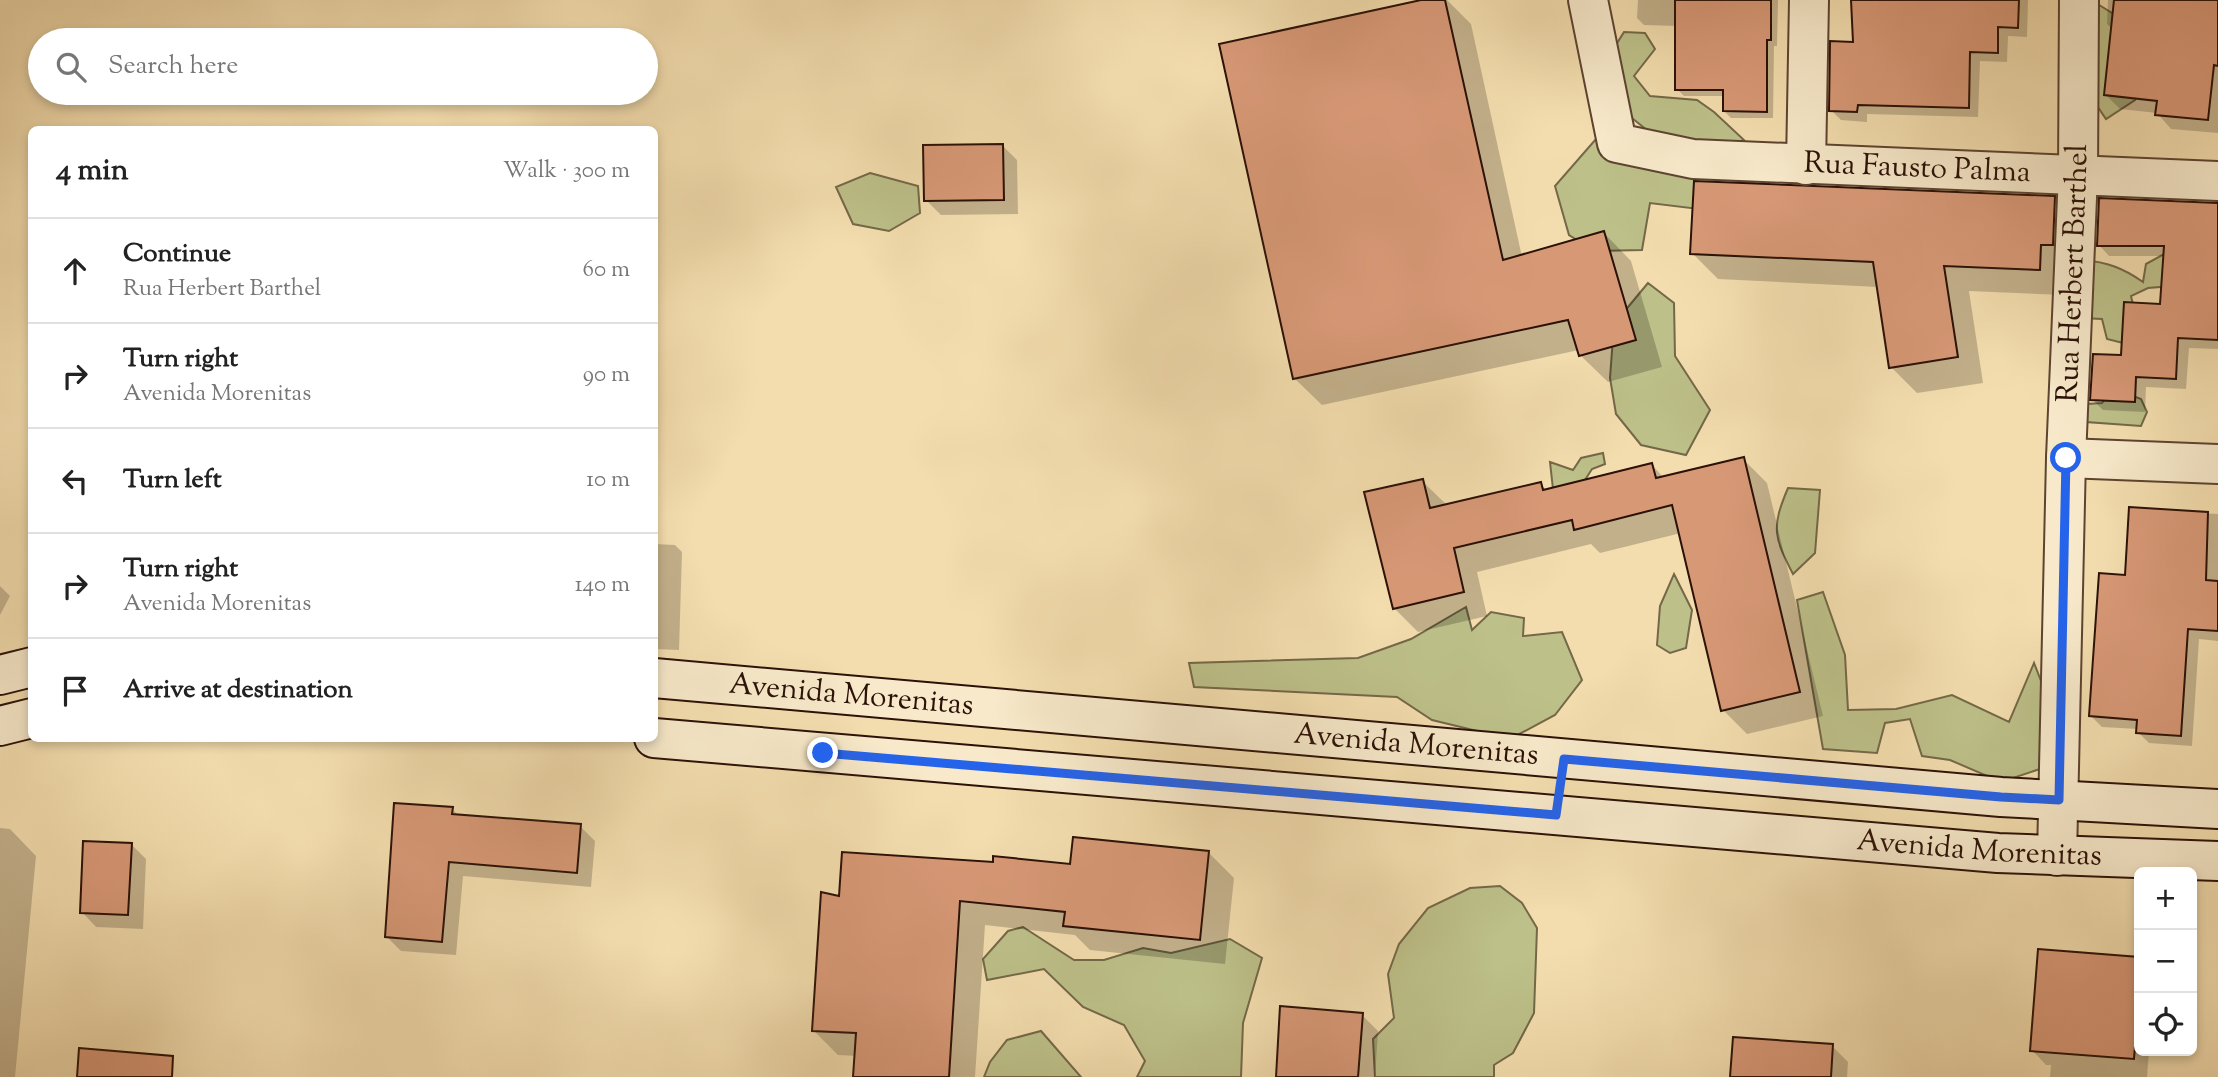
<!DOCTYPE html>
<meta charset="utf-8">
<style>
:root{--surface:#fff;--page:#f6f6f6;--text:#222;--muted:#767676;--line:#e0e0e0}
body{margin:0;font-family:"Sorts Mill Goudy",serif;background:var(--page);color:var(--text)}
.controls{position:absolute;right:21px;bottom:21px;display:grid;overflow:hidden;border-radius:10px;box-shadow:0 4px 10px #0003}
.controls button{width:63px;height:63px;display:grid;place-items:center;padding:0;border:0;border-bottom:2px solid var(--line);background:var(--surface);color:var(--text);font:35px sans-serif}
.stop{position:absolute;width:21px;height:21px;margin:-16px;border:5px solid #2563eb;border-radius:50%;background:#fff}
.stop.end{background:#2563eb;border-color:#fff;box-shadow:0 2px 7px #0008}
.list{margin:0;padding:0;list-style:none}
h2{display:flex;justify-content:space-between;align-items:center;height:91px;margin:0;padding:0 28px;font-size:30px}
h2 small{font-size:23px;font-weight:400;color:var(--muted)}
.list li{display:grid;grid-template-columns:46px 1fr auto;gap:21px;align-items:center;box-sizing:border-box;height:105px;padding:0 28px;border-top:2px solid var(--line)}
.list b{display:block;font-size:26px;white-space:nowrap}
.list p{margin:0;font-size:23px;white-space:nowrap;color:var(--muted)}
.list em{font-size:23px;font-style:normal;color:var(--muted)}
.icon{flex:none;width:38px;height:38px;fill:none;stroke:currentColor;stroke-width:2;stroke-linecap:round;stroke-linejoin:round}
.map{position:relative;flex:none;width:2218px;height:1077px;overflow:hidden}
.search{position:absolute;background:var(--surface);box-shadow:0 4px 10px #0003;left:28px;top:28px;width:630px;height:77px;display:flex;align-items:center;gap:18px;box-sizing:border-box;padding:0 24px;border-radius:38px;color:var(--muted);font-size:26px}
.panel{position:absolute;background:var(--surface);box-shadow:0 4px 10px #0003;left:28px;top:126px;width:630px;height:616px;border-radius:10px}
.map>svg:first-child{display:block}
</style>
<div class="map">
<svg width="2218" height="1077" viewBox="0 0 2218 1077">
<rect width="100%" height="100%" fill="#f3ddae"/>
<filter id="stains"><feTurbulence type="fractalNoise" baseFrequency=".00286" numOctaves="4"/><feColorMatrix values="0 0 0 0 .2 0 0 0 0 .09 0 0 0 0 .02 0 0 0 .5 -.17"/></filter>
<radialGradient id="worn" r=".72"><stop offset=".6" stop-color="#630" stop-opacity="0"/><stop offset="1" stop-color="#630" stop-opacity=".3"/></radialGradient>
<!-- green -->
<path fill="#bdc089" stroke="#746848" stroke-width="2" d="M2096,3L2128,23L2124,59L2135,100L2106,119L2081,82Z
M1624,32L1645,33L1655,49L1634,76L1650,96L1697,100L1714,112L1744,140L1702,154L1663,143L1622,110L1606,61Z
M1596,139L1680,174L1755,183L1748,215L1650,203L1642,250L1595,251L1569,235L1555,186Z
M870,173L918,186L920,213L889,231L853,224L836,187Z
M2166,253L2172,286L2148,288L2131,296L2136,318L2131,345L2107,339L2102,319L2082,318L2083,260C2107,262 2123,268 2143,282L2146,264Z
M1648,283L1674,303L1675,356L1710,410L1686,455L1641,445L1616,414L1610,378L1614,324Z
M2109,394H2128L2141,399L2147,412L2141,426L2086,422L2087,404L2102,403Z
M1603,453L1605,464L1592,469L1576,494L1554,498L1550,462L1573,470L1581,458Z
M1788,488L1820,490L1815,553L1793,574C1774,537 1771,528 1788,488Z
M1674,574L1692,610L1686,648L1670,653L1657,645L1660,606Z
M1823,592L1845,655L1848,710L1896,709L1952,695L2009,722L2034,663L2057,722L2043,768L2001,782L1950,760L1922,756L1910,719L1885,723L1877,753L1823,749L1797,600Z
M1466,607L1472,630L1491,612L1524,618L1523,636L1562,632L1582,680L1555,715L1510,739L1432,720L1397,697L1194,687L1189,663L1358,658L1411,639Z
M1500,886L1522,903L1537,928L1534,1013L1513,1053L1494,1065V1077H1375L1373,1039L1394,1018L1388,974L1399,944L1428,908L1470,888Z
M1023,927L1074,960H1104L1143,948L1171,953L1230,939L1262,958L1243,1023L1241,1077H1137L1145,1061L1124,1025L1083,1007L1044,969L987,980L983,959L1008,931Z
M1041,1031L1081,1077H984L990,1062L1007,1040Z"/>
<!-- shadow -->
<path fill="#0003" d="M1429,0H1447L1471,24L1522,257L1604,233L1631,261L1662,367L1608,382L1580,355L1579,350L1322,405L1294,378Z
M1638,0H1778L1777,46H1774L1773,118H1731L1724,111V96H1684L1677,89V26L1644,25L1637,18Z
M1853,0H2028L2027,37L2008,36L2007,62L1980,61L1978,117L1867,114V122L1841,120L1831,110L1855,44Z
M2108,0H2218V133L2171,129L2157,113L2120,109L2106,95L2113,30L2107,24Z
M1003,146L1017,160L1018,214L941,215L926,200Z
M2054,198L2080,224L2065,295L1969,291L1983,383L1917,393L1891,367L1878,287L1718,279L1692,253Z
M2218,204V349L2189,348L2186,389L2146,387L2145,412L2103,410L2092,399L2162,306L2165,256H2109L2099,245Z
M1743,459L1767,483L1823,716L1747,734L1723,710L1681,533L1600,553L1591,544L1477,572L1487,616L1418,632L1394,608L1422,481L1447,505L1540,483L1547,491L1652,465L1664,478Z
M2131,509L2218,514V641L2199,639L2192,746L2149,743L2138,732V729L2102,727L2091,716L2127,577Z
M654,544L675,545L682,552L679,650L654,649Z
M0,586L10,596L0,615Z
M452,809L459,816L580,826L595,841L591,887L463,876L456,955L401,951L387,937Z
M0,828L10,829L36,856L15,1077H0Z
M131,844L146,859L143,929L96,927L82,912Z
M1209,853L1234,878L1225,964L1090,950L1075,935L985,925L975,1077H855L857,1056L838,1055L813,1030L841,898L994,864L1071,866Z
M2040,951L2139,959V1051H2149L2147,1077H2050L2051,1065H2046L2032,1050Z
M1362,1015L1378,1031L1375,1077H1278Z
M1832,1046L1848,1062L1847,1077H1732Z"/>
<!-- building -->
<path fill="#d79876" stroke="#2b1107" stroke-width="2" d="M1421,0H1445L1503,260L1604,231L1636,340L1579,356L1568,320L1293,379L1219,44Z
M1675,0H1771V40H1767V112L1723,111V90H1675Z
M1851,0H2019L2018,28L1998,27V53L1970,52L1969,108L1858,105L1857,112L1829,111L1830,41L1853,42Z
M2114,0H2218V66L2214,65L2208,120L2155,115L2157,101L2104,95Z
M1003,144L1004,200L924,201L923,145Z
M1694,181L2055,196L2053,245H2041L2040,270L1944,266L1958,357L1889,368L1873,262L1690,254Z
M2099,198L2218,203V340L2178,338L2176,379L2136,377L2135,402L2090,400L2093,354L2121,355L2124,302L2160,304L2164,246H2097Z
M1744,457L1800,692L1721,711L1672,505L1574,530L1572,520L1454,548L1464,592L1393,609L1364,492L1423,479L1430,508L1541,482L1543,490L1652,463L1656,478Z
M2129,507L2208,512L2206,580L2218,581V631L2188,629L2181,736L2136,733L2137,720L2089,716L2099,573L2125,575Z
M394,803L453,807L452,814L581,824L577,873L449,862L442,942L385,937Z
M1073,837L1209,851L1200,940L1063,926L1065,912L960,901L949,1077H853L856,1033L812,1031L821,892L839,896L842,852L993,862V856L1070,864Z
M83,841L132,843L128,915L80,913Z
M2038,949L2139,957V993L2134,1059L2030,1051Z
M1280,1006L1363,1013L1358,1077H1276Z
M1733,1037L1833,1044L1831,1077H1730Z
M79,1048L173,1056L172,1077H77Z"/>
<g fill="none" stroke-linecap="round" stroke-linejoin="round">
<defs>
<g id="street">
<path id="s1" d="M1588,0L1617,143L1693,159L2218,181"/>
<path d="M1806,165L1809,0"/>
<path d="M2066,458L2218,464"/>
<path id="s2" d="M2057,856L2066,458L2078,174L2079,0"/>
</g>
<g id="secondary">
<path d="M0,675L32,667"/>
<path id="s3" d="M654,678L2001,797L2218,809"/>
<path d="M0,726L32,718"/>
<path id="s4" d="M654,738L1998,853L2218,861"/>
</g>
</defs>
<!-- street casing -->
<use href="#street" stroke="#5d4431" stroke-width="42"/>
<!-- secondary casing -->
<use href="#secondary" stroke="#2b1107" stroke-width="42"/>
<!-- street -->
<use href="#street" stroke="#f7e9ca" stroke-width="38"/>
<!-- secondary -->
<use href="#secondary" stroke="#f7e9ca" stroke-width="38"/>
</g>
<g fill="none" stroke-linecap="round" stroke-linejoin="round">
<!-- route -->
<path stroke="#2563eb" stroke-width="9" d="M823,753L1556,815L1564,759L2001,797L2059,800L2066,458"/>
</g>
<g text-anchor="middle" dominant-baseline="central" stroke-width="6" stroke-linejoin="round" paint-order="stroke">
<!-- street labels -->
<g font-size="30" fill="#2b1107" stroke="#f7e9ca">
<text stroke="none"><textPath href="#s1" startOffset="448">Rua Fausto Palma</textPath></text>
<text stroke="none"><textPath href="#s2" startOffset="583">Rua Herbert Barthel</textPath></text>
<text stroke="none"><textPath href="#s3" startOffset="198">Avenida Morenitas</textPath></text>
<text stroke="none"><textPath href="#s3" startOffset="765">Avenida Morenitas</textPath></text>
<text stroke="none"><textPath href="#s4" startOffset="1330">Avenida Morenitas</textPath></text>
</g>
</g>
<rect width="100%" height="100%" filter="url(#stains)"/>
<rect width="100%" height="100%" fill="url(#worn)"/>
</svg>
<div class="controls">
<button>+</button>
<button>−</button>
<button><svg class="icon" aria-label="locate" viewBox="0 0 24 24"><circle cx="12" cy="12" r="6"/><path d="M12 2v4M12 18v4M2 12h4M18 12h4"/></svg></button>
</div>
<div class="stop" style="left:2066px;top:458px"></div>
<div class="stop end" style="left:823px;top:753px"></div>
<div class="search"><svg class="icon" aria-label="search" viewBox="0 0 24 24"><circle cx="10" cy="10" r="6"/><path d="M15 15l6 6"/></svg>Search here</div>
<section class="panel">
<h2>4 min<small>Walk · 300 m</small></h2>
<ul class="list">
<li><svg class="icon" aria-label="ahead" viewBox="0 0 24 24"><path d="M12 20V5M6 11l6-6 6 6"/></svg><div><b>Continue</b><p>Rua Herbert Barthel</p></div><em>60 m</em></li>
<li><svg class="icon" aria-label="right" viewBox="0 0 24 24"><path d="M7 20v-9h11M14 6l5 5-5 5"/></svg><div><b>Turn right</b><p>Avenida Morenitas</p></div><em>90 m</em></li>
<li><svg class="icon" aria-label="left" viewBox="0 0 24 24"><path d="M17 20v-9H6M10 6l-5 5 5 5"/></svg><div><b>Turn left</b></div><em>10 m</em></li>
<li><svg class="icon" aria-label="right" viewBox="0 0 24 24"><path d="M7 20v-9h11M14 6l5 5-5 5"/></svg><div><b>Turn right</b><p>Avenida Morenitas</p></div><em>140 m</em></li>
<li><svg class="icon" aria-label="arrive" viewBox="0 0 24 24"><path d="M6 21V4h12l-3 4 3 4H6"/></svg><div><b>Arrive at destination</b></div></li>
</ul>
</section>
</div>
